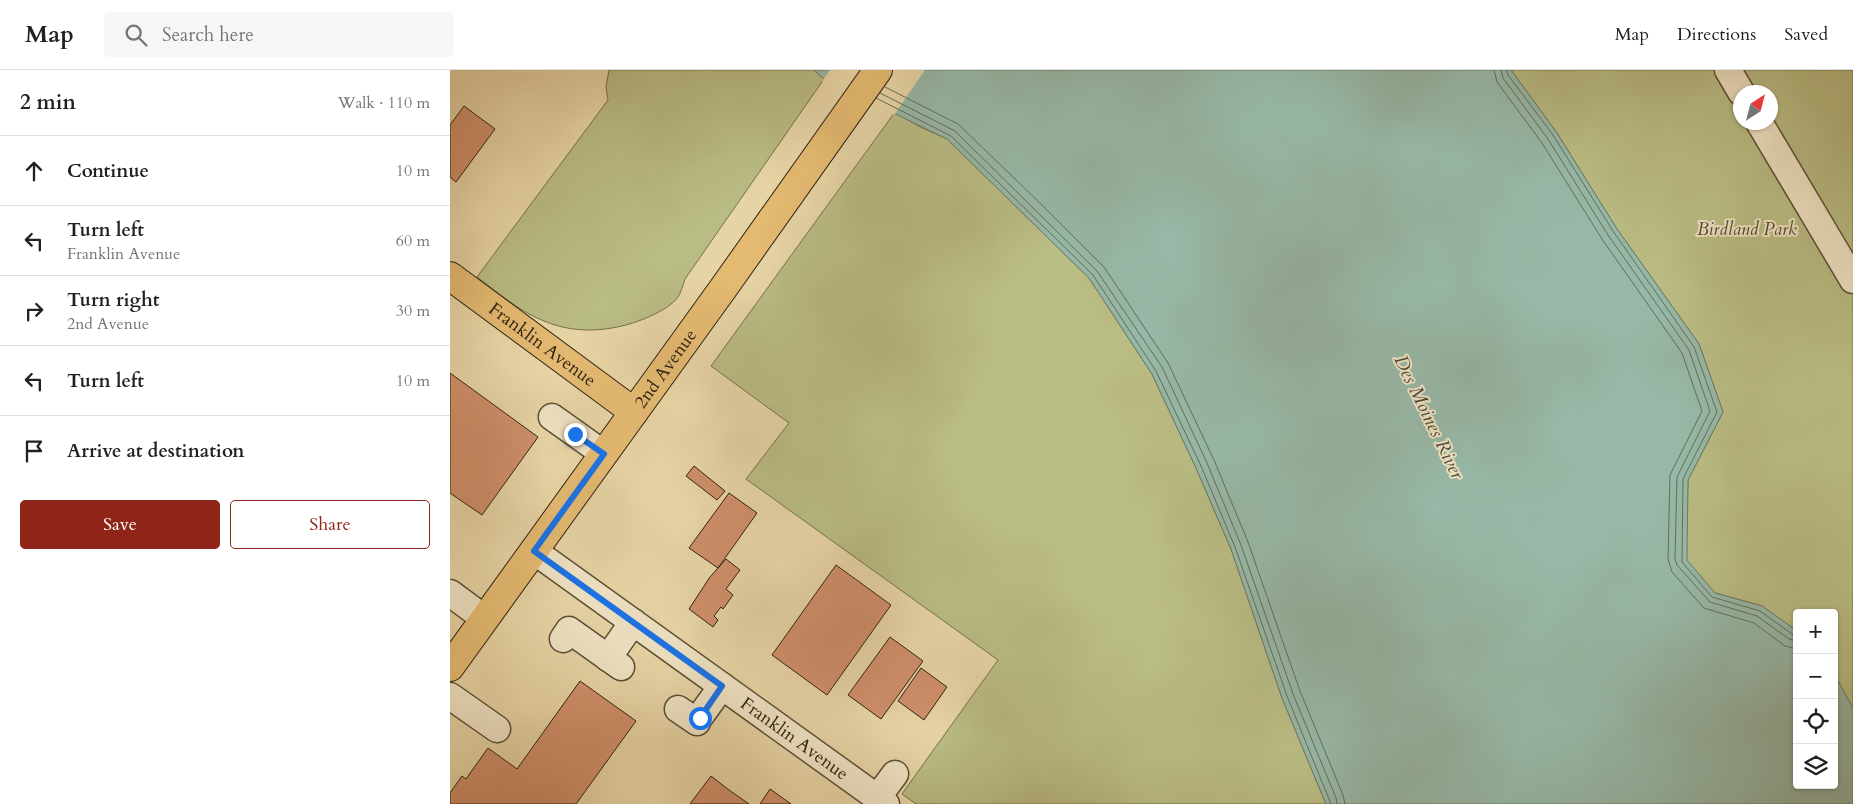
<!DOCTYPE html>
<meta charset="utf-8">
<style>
:root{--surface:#fff;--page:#f6f6f6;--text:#202124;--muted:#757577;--line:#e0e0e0;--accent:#8f2418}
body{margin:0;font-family:Cardo,serif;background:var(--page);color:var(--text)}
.controls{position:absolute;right:15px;bottom:15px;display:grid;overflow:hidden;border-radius:5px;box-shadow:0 1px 4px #0004}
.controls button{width:45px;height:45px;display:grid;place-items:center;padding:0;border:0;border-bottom:1px solid var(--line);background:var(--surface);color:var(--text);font:25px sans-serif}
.compass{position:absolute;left:1283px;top:15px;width:45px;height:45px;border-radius:50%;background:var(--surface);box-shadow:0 1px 4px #0004;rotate:36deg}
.stop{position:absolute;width:15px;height:15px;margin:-11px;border:4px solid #1a73e8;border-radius:50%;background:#fff}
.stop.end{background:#1a73e8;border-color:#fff;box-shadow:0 1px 5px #0008}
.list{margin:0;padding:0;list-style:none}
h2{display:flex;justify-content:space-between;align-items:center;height:65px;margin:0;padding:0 20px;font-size:21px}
h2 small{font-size:16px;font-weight:400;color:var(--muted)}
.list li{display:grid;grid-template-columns:32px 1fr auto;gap:15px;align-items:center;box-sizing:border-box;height:70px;padding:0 20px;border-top:1px solid var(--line)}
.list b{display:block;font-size:19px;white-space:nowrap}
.list p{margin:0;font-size:16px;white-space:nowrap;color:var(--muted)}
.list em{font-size:16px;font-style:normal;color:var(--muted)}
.actions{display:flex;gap:10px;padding:15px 20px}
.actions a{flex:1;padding:11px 0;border:1px solid var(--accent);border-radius:5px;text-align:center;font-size:18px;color:var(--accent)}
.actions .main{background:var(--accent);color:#fff}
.icon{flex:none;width:28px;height:28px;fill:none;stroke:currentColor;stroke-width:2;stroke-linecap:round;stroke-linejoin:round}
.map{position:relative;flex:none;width:1403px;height:734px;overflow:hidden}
header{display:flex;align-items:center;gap:30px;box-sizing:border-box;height:70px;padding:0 25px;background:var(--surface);border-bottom:1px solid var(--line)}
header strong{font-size:24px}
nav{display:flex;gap:28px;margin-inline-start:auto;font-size:18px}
.search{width:350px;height:45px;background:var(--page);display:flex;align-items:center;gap:12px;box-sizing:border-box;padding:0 18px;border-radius:5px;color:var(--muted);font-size:19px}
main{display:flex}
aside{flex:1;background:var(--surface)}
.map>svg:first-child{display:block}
</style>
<header>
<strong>Map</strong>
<div class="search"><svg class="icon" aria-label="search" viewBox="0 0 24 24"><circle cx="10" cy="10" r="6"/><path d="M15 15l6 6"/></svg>Search here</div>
<nav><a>Map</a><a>Directions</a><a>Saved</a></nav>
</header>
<main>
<aside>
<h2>2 min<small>Walk · 110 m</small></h2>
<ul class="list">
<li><svg class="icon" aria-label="ahead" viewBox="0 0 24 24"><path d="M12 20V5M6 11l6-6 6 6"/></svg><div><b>Continue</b></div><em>10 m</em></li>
<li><svg class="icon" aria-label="left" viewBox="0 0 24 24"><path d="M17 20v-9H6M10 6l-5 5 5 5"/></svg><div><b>Turn left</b><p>Franklin Avenue</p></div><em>60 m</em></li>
<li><svg class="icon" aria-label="right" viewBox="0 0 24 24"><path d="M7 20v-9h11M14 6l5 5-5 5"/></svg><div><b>Turn right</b><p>2nd Avenue</p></div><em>30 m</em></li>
<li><svg class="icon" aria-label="left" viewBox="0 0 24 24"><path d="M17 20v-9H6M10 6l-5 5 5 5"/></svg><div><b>Turn left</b></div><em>10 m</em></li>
<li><svg class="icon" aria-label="arrive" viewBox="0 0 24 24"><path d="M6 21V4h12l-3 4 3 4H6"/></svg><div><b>Arrive at destination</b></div></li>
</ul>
<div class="actions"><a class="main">Save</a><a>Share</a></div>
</aside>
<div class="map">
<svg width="1403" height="734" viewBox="0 0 1403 734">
<rect width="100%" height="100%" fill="#e7d4a5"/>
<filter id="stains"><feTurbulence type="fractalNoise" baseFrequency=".004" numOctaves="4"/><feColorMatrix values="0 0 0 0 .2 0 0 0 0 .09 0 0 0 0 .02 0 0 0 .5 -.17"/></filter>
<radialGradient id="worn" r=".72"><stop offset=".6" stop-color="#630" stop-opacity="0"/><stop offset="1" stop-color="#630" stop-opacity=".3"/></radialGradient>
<!-- green -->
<path fill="#b9bc83" stroke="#74704a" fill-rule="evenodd" d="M159,0H364L374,9L235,209C233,215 231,222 228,227C222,235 211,241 203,245C169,261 129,266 94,251C69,241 48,223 27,207L158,30L156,17Z
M1061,0H1403V638L1384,604V543H1347V561L1312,536L1265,523L1236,490L1238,410L1273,342L1249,274L1167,159L1107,63ZM1290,22H1320V52H1290Z
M445,42L468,56L497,69L639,208L702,304L746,398L781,479L832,628L876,734H466L452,724L548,590L296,409L339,353L261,296Z"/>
<!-- water -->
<path fill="#97b8a7" stroke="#6d7c6b" d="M364,0H1061L1107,63L1167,159L1249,274L1273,342L1238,410L1237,490L1265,523L1312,536L1347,561V715H1384V604L1403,638V734H876L832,628L781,479L746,398L702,304L639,208L497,69L374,9Z"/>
<!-- pier -->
<path fill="#e7d4a5" d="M380,0H475L444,45L372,11Z"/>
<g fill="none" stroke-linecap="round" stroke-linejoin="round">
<!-- shore -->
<path stroke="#626e5c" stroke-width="1" d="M1044,0L1047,12L1092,73L1152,169L1232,283L1252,341L1220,405L1218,489L1222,502L1254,538L1304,553L1335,576L1347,579
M1051,0L1053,8L1098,69L1158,165L1239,280L1260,341L1227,407L1225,489L1227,495L1260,532L1307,546L1339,569L1347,571
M1057,0L1058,5L1103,65L1163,161L1244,277L1267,342L1233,409L1232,492L1262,527L1310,541L1342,564L1347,565
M435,17L508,54L591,134L654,197L718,293L764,390L798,472L850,621L893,725L895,734
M430,23L505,61L647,201L712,297L757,393L791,475L843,624L886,728L887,734
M426,28L501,66L643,205L706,301L751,396L785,477L837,626L881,734"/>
</g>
<!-- building -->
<path fill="#cf8f6a" stroke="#2e2312" d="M14,36L45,59L6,112L0,107V55Z
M0,303L88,367L32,445L0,423Z
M244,396L275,421L267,430L236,406Z
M279,423L307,443L268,498L239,478Z
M276,489L290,500L276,519L283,525L273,539L271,537L264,546L268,550L263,557L239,539L260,507Z
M386,495L441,535L377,625L322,585Z
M440,567L473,591L431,649L398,625Z
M471,598L497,617L474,650L448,631Z
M130,611L186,651L126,734H0V723L12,706L16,709L38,678L67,699Z
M261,706L279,720L299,734H240Z
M320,719L341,734H310Z"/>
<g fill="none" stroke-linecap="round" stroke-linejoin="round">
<defs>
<g id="minor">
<path d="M1278,0L1291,22"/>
<path d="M1309,52L1403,210"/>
<path d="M102,347L154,384"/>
<path id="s1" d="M84,481L436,734"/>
<path d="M0,523L35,549"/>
<path d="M113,569L119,560L171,597"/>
<path d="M158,588L183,552"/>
<path d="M0,626L47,659"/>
<path d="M228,639L247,652"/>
<path d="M249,648L272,616"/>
<path d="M427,728L445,704"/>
</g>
<g id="major">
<path id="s2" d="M0,206L184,342"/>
<path id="s3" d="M0,597L272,220L428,0"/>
</g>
</defs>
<!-- minor casing -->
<use href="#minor" stroke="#5c4f37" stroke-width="29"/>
<!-- major casing -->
<use href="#major" stroke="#2e2312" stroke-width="30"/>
<!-- minor -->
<use href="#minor" stroke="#efe3c4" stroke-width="26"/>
<!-- major -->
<use href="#major" stroke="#e4ba72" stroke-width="28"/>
</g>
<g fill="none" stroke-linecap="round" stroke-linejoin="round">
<!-- route -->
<path stroke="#1a73e8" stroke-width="6" d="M125,364L154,384L84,481L272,616L250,648"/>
</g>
<g text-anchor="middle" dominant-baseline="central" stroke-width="4" stroke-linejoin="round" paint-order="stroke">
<!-- park labels -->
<g font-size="18" font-style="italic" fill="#51492e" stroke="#efe3c4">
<text x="1297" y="159">Birdland Park</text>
</g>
<!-- street labels -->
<g font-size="18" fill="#2e2312" stroke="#efe3c4">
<text stroke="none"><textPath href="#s2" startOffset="115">Franklin Avenue</textPath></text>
<text stroke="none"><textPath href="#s3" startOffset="368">2nd Avenue</textPath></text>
<text stroke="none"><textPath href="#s1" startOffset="321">Franklin Avenue</textPath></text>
</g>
<!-- water labels -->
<g font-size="19" font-style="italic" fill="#484837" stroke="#efe3c4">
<text transform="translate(979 347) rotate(64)">Des Moines River</text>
</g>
</g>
<rect width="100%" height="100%" filter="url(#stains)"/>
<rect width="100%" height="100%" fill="url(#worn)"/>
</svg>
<div class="controls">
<button>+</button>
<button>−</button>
<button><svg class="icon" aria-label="locate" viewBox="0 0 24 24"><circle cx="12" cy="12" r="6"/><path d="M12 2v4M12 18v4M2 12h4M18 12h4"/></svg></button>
<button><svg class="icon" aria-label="layers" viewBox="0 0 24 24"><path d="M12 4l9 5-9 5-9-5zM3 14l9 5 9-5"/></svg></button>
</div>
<svg class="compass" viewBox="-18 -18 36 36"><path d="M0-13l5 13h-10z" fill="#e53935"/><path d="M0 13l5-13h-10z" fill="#757577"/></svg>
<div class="stop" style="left:250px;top:648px"></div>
<div class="stop end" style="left:125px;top:364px"></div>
</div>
</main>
